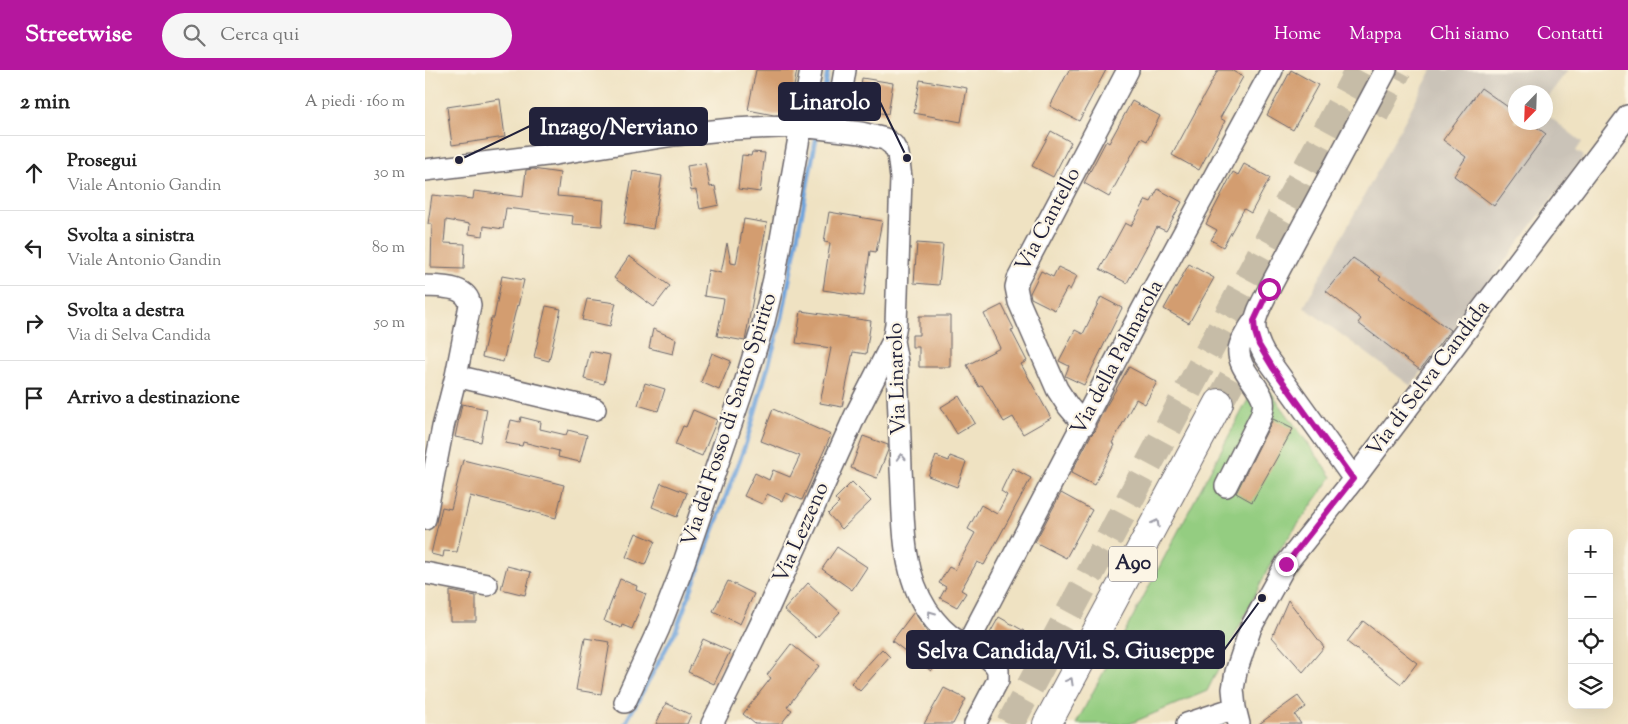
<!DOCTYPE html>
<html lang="it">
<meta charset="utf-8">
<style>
:root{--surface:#fff;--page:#f6f6f6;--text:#222;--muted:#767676;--line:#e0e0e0;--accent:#b5179e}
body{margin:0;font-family:"Sorts Mill Goudy",serif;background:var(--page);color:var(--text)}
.controls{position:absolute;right:15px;bottom:15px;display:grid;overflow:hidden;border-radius:10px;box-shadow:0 5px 20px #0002}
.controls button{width:45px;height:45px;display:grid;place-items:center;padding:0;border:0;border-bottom:1px solid var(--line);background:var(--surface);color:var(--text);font:25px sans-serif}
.compass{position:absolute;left:1083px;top:15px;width:45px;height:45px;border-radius:50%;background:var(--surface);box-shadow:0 5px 20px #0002;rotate:203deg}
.stop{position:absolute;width:15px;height:15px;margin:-11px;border:4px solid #b5179e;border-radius:50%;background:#fff}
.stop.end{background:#b5179e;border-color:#fff;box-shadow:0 1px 5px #0008}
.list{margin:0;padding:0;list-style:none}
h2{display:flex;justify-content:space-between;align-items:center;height:65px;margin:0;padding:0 20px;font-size:21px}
h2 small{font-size:16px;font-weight:400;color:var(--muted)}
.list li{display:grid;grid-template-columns:32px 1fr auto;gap:15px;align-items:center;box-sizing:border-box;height:75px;padding:0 20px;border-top:1px solid var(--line)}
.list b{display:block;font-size:19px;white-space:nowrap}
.list p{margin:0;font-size:16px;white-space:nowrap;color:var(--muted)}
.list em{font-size:16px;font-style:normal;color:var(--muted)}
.icon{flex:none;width:28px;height:28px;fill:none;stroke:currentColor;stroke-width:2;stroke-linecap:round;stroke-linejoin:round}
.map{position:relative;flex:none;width:1203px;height:654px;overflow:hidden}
header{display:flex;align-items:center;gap:30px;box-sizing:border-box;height:70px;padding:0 25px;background:var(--accent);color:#fff}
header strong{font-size:24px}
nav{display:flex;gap:28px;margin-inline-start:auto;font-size:18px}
.search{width:350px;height:45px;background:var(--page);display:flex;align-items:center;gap:12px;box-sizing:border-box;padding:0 18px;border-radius:28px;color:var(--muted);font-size:19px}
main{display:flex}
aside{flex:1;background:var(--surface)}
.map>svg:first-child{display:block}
</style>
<header>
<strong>Streetwise</strong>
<div class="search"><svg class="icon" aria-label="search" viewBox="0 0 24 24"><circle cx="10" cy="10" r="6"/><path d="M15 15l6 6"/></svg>Cerca qui</div>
<nav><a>Home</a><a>Mappa</a><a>Chi siamo</a><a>Contatti</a></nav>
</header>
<main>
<aside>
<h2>2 min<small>A piedi · 160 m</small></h2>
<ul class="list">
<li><svg class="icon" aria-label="ahead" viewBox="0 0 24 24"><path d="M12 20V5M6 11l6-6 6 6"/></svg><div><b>Prosegui</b><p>Viale Antonio Gandin</p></div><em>30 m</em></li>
<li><svg class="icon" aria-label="left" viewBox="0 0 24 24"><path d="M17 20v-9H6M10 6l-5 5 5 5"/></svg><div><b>Svolta a sinistra</b><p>Viale Antonio Gandin</p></div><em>80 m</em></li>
<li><svg class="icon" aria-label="right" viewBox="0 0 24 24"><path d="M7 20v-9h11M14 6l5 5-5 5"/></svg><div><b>Svolta a destra</b><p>Via di Selva Candida</p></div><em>50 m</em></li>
<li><svg class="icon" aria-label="arrive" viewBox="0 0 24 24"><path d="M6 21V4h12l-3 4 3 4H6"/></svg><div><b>Arrivo a destinazione</b></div></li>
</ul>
</aside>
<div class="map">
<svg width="1203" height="654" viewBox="0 0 1203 654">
<rect width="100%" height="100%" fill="#fcf5e5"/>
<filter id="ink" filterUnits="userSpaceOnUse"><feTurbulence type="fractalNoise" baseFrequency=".02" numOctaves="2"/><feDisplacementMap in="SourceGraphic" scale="10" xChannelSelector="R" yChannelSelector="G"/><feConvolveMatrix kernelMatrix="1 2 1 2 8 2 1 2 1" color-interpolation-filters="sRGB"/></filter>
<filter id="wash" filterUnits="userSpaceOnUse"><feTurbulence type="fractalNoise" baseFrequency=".0096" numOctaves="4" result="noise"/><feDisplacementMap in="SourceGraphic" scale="20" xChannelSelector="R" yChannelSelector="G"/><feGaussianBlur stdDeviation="1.12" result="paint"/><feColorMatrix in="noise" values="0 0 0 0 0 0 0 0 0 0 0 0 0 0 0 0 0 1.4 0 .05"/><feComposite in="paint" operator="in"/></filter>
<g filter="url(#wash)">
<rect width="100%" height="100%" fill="#efe2c2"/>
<!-- industrial -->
<path fill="#cac3b8" d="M1007,0H1143L1121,29L1120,22H1090V52H1120L1121,44L1157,72L1151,81L1159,86L986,316L879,237Z"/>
<!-- green -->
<path fill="#94cd81" stroke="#5b785e" d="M835,307L907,407L848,489L782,621L704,654H651Z"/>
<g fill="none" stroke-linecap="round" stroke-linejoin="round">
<!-- stream -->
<path stroke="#70a4dc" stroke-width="4.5" d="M394,52L403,0
M200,654L251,560L321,373L357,248L392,64"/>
</g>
<g id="blocks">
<!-- building -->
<path fill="#d39d6f" d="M331,0H372L364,44L349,45L323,40Z
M644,0H681L654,51L625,36Z
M793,0H806L818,7L795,48L800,51L774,100L747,85Z
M866,0L893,15L868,60L842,45Z
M437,8L468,13L463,44L433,40Z
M495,10L542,18L536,52L489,43Z
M1056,18L1090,42V52H1105L1121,64L1069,136L1029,106L1041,87L1018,70Z
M75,29L80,67L27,75L22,37Z
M707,31L735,46L722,71L716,68L684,127L659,113L681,71L684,73Z
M626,61L646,72L628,107L607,96Z
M327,82L340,83L335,122L313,119L317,85L326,86Z
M280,93L285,117L290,116L294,135L275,139L271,120L266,121L262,96Z
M819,94L845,108L826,143L819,139L798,177L786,170L792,160L781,154L808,102L813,105Z
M108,99L135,103L132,126L179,130L177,156L147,154L148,146L81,138L78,159L59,156L58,166L44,164L45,154L21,150L19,173L40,174L39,199L6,198L7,154H3L7,125L48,129L49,121L98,127L101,100Z
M208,101L237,106L228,159L199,154Z
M733,119L757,132L741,161L732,157L702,213L675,199L700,153L706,156L721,130L726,132Z
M404,142L457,151L451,182L445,181L439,226L398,220L405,173L399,172Z
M319,149L342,153L320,271L292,266L299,229L279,226L283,200L296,203L302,173L306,193L311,194Z
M492,173L518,175L514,215L489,213Z
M204,186L245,216L229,237L189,208Z
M928,188L956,207L954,209L1025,260L995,300L933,253L936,249L901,221Z
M764,194L789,208L764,253L739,239Z
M633,197L652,206L645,220L642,218L630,240L606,228L605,223L616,201L628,207Z
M77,206L99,210L93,236L92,235L78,292L57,287L66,248H69Z
M676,227L697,238L659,315L640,306L644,296L634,291L650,260L658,264Z
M162,229L191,233L185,256L157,250Z
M577,235L589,259L586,260L602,291L596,294L626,348L598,364L588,347L579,352L557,315L554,317L542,295L575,278L559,244Z
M121,236L136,239L124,291L109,287Z
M376,241L446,251L441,284L428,282L417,337L395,333L406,278L371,273Z
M494,246H525V297H494V277H487V265H494Z
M228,259L251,269L248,284L224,278Z
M165,281L185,285L179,314L159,309Z
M287,283L306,291L294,320L276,312Z
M704,297L732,312L720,334L711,329L687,373L690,375L669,415L646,403L666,365L671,360V355L680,338Z
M220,313L240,319L233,341L213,335Z
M534,326L550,353L532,364L516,337Z
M37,334L62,339L56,372L30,367Z
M348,339L406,365L377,430L361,423L357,431L342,424L337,434L319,426L330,403L344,410L348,400L365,407L375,386L336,371Z
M268,340L292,350L277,386L250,375L258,356L261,357Z
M96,347L116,352L115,359L141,365L143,360L162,365L155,392L133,387L134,381L98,372L97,376L80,373L86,350L95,352Z
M848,349L868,359L827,432L811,423Z
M438,366L463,375V380L452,408L426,398Z
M511,386L524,391L525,386L541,392L532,417L503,406Z
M38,390L139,415L131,448L45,426L32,482L19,481L18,487L6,484L17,437L26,439Z
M587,398L606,408L559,495L552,492L536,520L541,523L532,537L515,528L521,517L514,513L524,497L530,500L550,463L543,459L556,435L572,444L582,425L576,421Z
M427,412L446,431L417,459L403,444L414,433L410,429Z
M236,413L262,423L252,447L227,437Z
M636,423L667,440L641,488L610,472Z
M211,463L230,471L220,495L201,487Z
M412,477L442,497L427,520L397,499Z
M82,496L106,502L100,525L76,519Z
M195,509L212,516L211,520L221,524L207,559L197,555L196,558L179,551Z
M303,511L329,524L315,554L288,541Z
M383,513L415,542L391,568L359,540Z
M25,521L51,526V551H25Z
M863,530L899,577L878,602L847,567Z
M489,542L503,562L522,579L506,601L467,571Z
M574,547L599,561L591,577L585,574L581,581L561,570Z
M938,551L992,593L976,614L922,572Z
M160,568L185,572L176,624L151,620Z
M278,569L305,581L289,614L263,602Z
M366,574L394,596L362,637L367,640L356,654H330L318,644L346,608L342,605Z
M457,579L465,587L435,621L426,613Z
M519,618L541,629L528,654H499Z
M873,626L881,637L870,645L876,654H834Z
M241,633L266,645L262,654H231Z"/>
</g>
</g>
<g filter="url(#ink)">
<use href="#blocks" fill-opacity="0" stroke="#6a656a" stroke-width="1"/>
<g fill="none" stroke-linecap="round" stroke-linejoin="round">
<!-- highway-tunnel -->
<path stroke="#c6bca7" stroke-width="28" stroke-dasharray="28 14" stroke-linecap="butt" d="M950,44L973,0
M794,333L828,271
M585,654L934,0"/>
<defs>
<path id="minor" d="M410,60L420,0
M0,100L130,84L249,65L307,59L376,56L436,63L460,69L468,75L473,84L476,108L471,254L468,271L472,292C473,327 475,363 476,399C479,445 475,499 502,540C510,552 521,564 534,572C547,581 566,584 573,600V610L550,654
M0,216C15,217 42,215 45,235L31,306L18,357L0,449
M31,306L170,339
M659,355L643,336L632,319L594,232L591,217L593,209L703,0
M929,409L839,284C823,254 830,247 844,219L961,0
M801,416L836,346C838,340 840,333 837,327C831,312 812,297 814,279C816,269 824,259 829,251
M0,503L62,515
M541,577L717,240L847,0
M200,632L234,558L255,504L320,313L338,255L349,209L386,0
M287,654L307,614L342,541L430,346L468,271
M762,654L810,638
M814,654L810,638L808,619L811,602L826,557L861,494L929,409L1203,46"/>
<path id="highway" d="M622,654L794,333"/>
</defs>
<!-- minor casing -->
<use href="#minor" stroke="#6a656a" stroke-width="24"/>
<!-- highway casing -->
<use href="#highway" stroke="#6a656a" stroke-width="30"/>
<!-- minor -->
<use href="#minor" stroke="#fff" stroke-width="21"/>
<!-- highway -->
<use href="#highway" stroke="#fff" stroke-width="28"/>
</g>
<!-- one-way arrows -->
<defs><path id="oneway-chevron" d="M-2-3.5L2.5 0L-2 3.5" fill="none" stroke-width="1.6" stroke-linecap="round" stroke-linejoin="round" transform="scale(1.25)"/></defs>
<g stroke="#9c9ca7">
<use href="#oneway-chevron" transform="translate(476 387) rotate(-93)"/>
<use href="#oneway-chevron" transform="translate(731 453) rotate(-62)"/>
<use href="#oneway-chevron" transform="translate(506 544) rotate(-126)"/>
<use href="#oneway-chevron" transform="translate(645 611) rotate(-61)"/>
</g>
</g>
<g fill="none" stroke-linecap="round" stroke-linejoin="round" filter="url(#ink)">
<!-- route -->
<path stroke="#b5179e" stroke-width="6" d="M844,219L829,251L830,262L834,275L848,298L928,409L861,494"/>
</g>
<g text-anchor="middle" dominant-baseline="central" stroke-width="4.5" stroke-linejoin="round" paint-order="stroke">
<!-- shield labels -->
<rect fill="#fcf5e5" stroke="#63616e" stroke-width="1" x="684" y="476.5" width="48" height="35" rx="4"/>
<g font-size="20" font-weight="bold" fill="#22223b">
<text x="708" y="494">A90</text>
</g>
<!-- street labels -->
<g font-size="21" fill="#22223b" stroke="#fcf5e5">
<text transform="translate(624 150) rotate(-62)">Via Cantello</text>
<text transform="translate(693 288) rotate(-62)">Via della Palmarola</text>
<text transform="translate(473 309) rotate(-92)">Via Linarolo</text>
<text transform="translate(1004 309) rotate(-53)">Via di Selva Candida</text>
<text transform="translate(305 350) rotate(-72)">Via del Fosso di Santo Spirito</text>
<text transform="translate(377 463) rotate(-66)">Via Lezzeno</text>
</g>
</g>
<!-- callouts -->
<path fill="none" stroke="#22223b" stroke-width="2" d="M482 88L455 32M34 90L105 56M837 528L799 580"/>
<g fill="#22223b" stroke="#fcf5e5" stroke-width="2">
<circle cx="482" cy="88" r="5"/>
<circle cx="34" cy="90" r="5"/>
<circle cx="837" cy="528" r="5"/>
</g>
<g fill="#22223b" stroke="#22223b" stroke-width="2">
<rect x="354" y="13" width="101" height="37" rx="5"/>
<rect x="105" y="38" width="177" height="37" rx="5"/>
<rect x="482" y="561" width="317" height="37" rx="5"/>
</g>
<g font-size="22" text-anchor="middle" font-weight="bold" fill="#fff">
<text x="405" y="39">Linarolo</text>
<text x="194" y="64">Inzago/Nerviano</text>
<text x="641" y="588">Selva Candida/Vil. S. Giuseppe</text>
</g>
</svg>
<div class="controls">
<button>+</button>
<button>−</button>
<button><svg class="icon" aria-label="locate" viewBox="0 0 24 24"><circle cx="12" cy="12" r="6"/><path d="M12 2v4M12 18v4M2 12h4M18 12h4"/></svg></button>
<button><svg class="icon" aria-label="layers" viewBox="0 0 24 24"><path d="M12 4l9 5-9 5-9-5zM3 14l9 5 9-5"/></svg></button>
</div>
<svg class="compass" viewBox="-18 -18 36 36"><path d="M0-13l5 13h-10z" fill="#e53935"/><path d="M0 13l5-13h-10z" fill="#767676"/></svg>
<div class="stop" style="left:844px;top:219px"></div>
<div class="stop end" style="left:861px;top:494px"></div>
</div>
</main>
